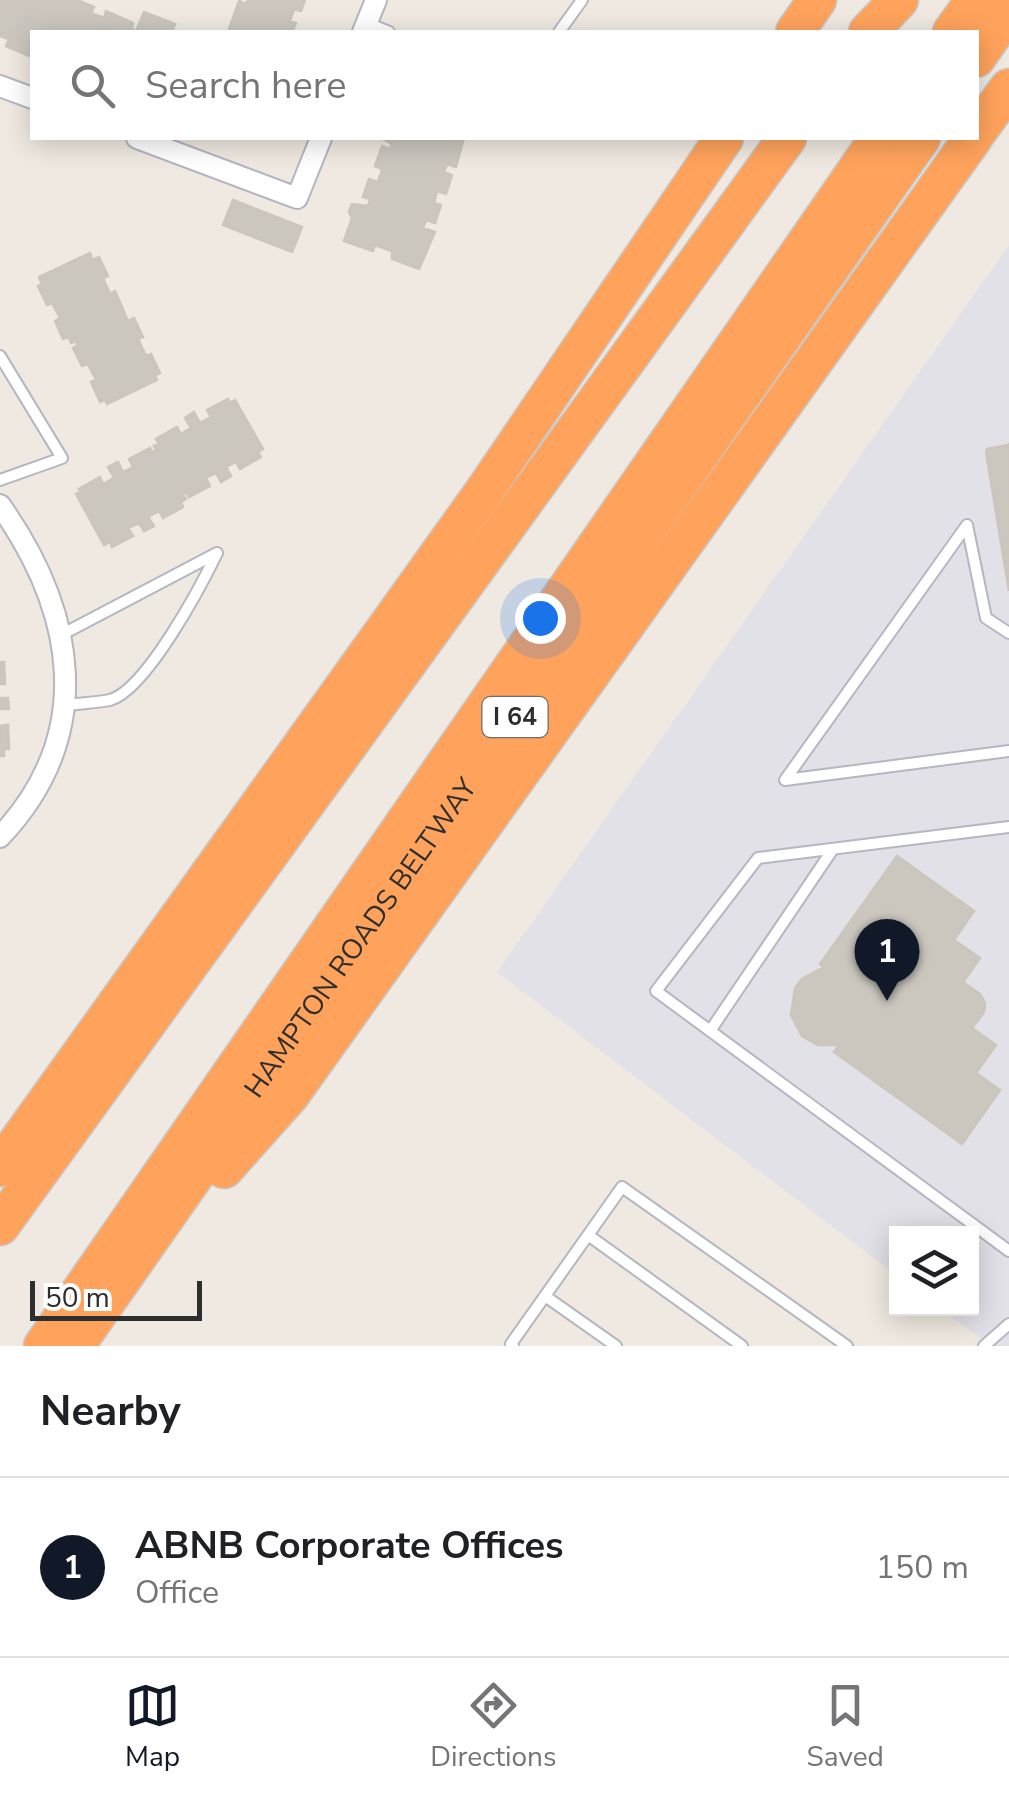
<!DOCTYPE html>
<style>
:root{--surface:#fff;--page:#f6f6f6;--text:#202124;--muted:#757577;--line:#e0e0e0;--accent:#111827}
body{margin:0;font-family:"Nunito Sans",sans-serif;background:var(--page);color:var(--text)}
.controls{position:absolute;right:30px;bottom:30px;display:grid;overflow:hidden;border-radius:0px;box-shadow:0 5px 25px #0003}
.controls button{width:90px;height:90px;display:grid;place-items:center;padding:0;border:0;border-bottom:2px solid var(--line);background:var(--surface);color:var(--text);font:50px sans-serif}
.scale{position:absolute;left:30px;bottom:25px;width:172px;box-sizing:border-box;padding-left:10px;border:5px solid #2e2e2e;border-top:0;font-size:28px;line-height:35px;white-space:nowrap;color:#2e2e2e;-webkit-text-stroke:8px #fff;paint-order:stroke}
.you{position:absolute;left:540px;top:618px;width:35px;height:35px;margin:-25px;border:8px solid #fff;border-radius:50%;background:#1a73e8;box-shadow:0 0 0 15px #1a73e833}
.badge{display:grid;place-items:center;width:65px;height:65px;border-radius:50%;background:var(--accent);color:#fff;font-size:32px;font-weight:700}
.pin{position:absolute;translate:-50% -82px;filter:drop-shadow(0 2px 5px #0008)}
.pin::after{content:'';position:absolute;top:52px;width:35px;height:30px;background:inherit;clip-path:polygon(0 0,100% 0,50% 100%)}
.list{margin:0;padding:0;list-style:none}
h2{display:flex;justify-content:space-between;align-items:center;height:130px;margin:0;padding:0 40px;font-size:42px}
h2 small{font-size:32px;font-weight:400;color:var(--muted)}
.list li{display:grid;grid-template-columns:65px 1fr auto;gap:30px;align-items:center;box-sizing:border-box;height:180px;padding:0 40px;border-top:2px solid var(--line)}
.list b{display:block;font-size:38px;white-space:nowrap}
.list p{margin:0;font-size:32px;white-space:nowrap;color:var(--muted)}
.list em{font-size:32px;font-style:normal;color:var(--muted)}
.icon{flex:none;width:55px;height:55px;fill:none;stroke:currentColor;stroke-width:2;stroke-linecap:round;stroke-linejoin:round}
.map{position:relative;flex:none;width:1009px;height:1346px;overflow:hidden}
.search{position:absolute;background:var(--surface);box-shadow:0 5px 25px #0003;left:30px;right:30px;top:30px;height:110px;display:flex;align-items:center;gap:25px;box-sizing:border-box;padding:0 35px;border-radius:0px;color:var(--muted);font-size:38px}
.sheet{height:310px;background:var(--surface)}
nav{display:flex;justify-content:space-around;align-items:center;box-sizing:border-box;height:140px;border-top:2px solid var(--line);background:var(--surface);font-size:28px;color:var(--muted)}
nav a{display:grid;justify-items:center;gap:5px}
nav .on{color:var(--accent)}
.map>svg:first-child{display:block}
</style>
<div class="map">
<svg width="1009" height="1346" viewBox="0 0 1009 1346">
<rect width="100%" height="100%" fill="#efe9e1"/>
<!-- industrial -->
<path fill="#e3e1e8" d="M1009,245V1346H991L941,1309L972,1308V1234H896V1275L497,972Z"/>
<!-- building -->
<path fill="#cbc7bf" stroke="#cbc5ba" stroke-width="2.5" d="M0,0H77L94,7L91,13L104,18L106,11L133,23L132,29L136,31L144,12L175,24L172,32H32V57L6,46L9,39L0,36Z
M248,0H305L301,11L294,9L290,21L296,23L292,32H228L239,1L246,4Z
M381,138H464L456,167L447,164L444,172L452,175L446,194L437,191L434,203L441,205L435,223L426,220L423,228L435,232L419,269L392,259V251L375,245L373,251L370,250L344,241L352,218L349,212L352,204L368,206L370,199L363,197L369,179L378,182L382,169L375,166L382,146L390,149L392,144Z
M233,200L302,227L292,252L223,225Z
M90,253L92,260L99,257L108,276L103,278L110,294L115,291L128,321L134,318L143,337L138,339L146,356L151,354L160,373L155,375L157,380L107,404L105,400L100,402L91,382L96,380L88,364L82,366L73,348L78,345L76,341L71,343L69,337L63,339L55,321L60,318L52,303L47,305L38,286L42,284L39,277Z
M228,399L230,403L235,400L263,449L258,452L261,457L240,469L236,462L226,467L231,476L221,482L216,473L206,478L210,486L189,497L186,492L183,494L186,499L181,502L183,507L163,518L159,511L148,517L154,526L144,531L139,523L128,528L133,536L112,547L110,542L104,545L76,494L81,492L79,489L100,477L103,484L114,478L108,467L118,462L123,472L133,467L129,459L150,448L152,452L156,450L154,446L159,444L156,439L177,427L181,434L191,428L185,418L194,412L200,423L211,417L207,410Z
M1008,445L1009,444V591L986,452L987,449Z
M0,662H4L5,684H0Z
M0,698H8L9,709H0Z
M8,725L9,749H4V756H0V726Z
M897,856L974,911L954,940L980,958L963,982L980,994L985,1003L984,1012L972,1028L996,1045L976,1073L1000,1090L962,1144L834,1052L839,1045H818L802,1036L791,1015L795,988L802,979L824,967L820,964Z"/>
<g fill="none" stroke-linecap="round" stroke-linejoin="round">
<defs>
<path id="lane" d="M367,23L389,32
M559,32L582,0
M0,356L62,458L0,480
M1009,633L986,618L967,525L785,780L1009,751
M61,635L217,553
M63,706C78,703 95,703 110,700C146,690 201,586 217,553
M1009,827L758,858L656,991L1009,1251
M710,1031L833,849
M588,1235L742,1346
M545,1296L616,1346
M513,1346L511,1344L622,1187L847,1346
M984,1346L1009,1324"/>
<path id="street" d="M363,32L376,0
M0,86L32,98
M137,138L297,198L321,138
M0,505C76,613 97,734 0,837"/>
<g id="highway">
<path d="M795,32L817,0"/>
<path d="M868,32L899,0"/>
<path d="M952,32L975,0"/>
<path d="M976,58L1009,11"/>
<path d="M976,133L1009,88"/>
<path d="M0,1167L483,493L724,138"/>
<path d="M224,1169L290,1095L973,138"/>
<path d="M0,1226L787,138"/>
<path d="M43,1346L879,138"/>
<path id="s1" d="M75,1346L921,138"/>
</g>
</defs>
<!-- lane casing -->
<use href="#lane" stroke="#b4b7c1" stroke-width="14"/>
<!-- street casing -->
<use href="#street" stroke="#b4b7c1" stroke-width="24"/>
<!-- highway casing -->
<use href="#highway" stroke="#c9c9c9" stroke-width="41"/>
<!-- lane -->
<use href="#lane" stroke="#fff" stroke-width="10"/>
<!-- street -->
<use href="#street" stroke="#fff" stroke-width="20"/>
<!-- highway -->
<use href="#highway" stroke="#ffa35c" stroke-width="38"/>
</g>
<g text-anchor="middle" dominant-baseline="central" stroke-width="9" stroke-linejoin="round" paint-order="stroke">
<!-- shield labels -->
<rect fill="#fff" stroke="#6d6d6d" stroke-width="2.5" x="482.5" y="697" width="65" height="40" rx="8"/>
<g font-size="25" font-weight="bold" fill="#2e2e2e">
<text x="515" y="717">I 64</text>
</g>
<!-- street labels -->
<g font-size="28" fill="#2e2e2e" stroke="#fff">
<text stroke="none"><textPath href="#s1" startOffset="498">HAMPTON ROADS BELTWAY</textPath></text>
</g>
</g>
</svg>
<div class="controls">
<button><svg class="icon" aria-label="layers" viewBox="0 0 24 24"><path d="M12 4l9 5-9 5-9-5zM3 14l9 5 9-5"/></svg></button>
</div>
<div class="scale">50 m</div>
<div class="you"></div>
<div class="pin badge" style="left:887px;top:1001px">1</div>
<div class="search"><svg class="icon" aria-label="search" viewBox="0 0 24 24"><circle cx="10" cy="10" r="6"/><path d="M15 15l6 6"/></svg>Search here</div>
</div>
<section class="sheet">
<h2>Nearby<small></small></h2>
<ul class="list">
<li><span class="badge">1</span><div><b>ABNB Corporate Offices</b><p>Office</p></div><em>150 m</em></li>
</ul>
</section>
<nav>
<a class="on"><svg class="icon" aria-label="map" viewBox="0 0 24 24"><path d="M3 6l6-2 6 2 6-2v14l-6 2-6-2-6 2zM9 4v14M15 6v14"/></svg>Map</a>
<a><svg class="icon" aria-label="directions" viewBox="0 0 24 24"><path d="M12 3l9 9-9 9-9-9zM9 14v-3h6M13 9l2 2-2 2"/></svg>Directions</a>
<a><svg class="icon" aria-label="saved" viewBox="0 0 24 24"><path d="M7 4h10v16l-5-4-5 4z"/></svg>Saved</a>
</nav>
